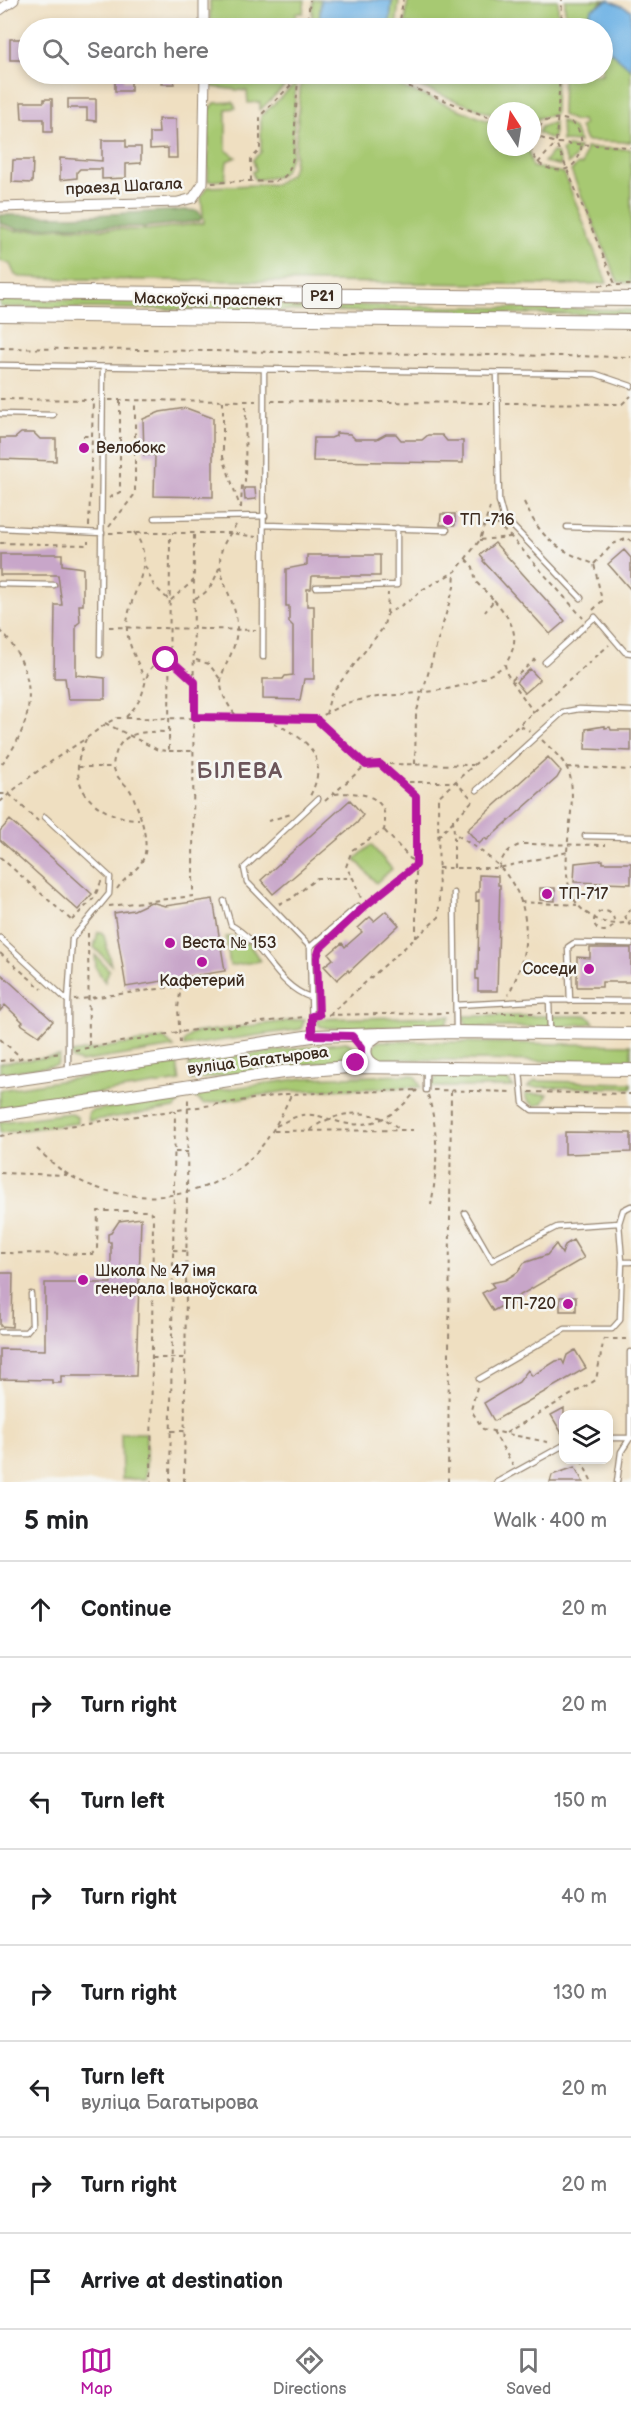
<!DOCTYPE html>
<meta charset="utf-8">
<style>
:root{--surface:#fff;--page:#f2f2f2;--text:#202124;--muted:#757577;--line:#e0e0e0;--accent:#b5179e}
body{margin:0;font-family:"Balsamiq Sans",sans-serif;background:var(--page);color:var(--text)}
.controls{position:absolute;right:18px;bottom:18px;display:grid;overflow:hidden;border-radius:12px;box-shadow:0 3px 9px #0003}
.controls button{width:54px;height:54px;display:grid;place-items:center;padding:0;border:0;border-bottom:2px solid var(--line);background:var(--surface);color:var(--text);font:30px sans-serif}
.compass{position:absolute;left:487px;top:102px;width:54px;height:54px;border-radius:50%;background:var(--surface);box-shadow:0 3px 9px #0003;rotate:348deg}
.stop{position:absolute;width:18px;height:18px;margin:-14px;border:4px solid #b5179e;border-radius:50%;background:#fff}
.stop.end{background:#b5179e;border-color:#fff;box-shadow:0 2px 6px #0008}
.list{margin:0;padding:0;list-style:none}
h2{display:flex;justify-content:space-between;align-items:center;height:78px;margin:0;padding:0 24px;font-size:26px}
h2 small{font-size:20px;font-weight:400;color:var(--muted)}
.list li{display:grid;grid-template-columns:39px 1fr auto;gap:18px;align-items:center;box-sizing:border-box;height:96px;padding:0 24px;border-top:2px solid var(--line)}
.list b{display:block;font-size:22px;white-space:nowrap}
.list p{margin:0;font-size:20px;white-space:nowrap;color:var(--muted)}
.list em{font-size:20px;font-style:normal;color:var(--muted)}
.icon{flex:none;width:33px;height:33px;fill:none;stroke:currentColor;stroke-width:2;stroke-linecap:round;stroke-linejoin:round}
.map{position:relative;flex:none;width:631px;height:1482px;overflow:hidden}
.search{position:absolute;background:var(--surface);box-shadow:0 3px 9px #0003;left:18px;right:18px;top:18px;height:66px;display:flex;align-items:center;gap:15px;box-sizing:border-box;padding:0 21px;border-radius:33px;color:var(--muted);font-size:22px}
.sheet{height:846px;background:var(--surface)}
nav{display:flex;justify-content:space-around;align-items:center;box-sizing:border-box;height:84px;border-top:2px solid var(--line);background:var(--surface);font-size:16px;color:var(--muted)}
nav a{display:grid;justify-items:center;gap:3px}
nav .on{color:var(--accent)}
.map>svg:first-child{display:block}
</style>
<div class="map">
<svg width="631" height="1482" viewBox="0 0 631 1482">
<rect width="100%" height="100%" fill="#f6f6f2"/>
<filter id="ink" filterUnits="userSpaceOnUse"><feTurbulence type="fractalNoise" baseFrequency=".0167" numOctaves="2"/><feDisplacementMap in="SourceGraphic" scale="12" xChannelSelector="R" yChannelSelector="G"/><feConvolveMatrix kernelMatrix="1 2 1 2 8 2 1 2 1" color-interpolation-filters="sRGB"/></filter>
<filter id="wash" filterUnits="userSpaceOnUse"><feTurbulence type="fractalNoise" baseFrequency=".008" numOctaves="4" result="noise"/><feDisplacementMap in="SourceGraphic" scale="24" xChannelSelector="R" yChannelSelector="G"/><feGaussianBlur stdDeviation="1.35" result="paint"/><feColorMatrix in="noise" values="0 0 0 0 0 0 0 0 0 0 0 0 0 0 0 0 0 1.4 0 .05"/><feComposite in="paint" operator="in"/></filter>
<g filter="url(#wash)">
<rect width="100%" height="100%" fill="#efdfc1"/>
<!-- green -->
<path fill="#a7c972" stroke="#717a48" stroke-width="1.5" d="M210,0H305L303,13H296V20L302,22L301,28H210Z
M313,0H321L319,28H311Z
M392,0H399L396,28H389Z
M408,0H558V28H412V25L405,23Z
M565,0H609L601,2L587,22L590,28H565Z
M603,45L631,69V142L586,141L580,127L584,125L582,120L575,121L562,115L563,74H602Z
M210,74H297L260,110V102L248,103L247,91L213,87Z
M398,74H556L555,111L554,115L538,118L532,130V111H496V116L400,79Z
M310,76L392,83L496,124V147H528L532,167L564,173L607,283L563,285L71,279L20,277L15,275L10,264L0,261V226L15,231L64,228L146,230L204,223L201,197L207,187L276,184L290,174L294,166L301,79Z
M296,83L292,155L285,170L279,176L255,180L252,172L256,170L253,160L261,152V116Z
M233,102L236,108L226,109V150L236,157L227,161L225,180L208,181L209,110L215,103Z
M561,121L574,129L579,142L562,141Z
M554,122V137L551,139L538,133L541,127Z
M566,147L579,148L574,159L568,164L562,151Z
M586,148L631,149V283L618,282L571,171L578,164L582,165Z
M552,152L557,153L561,166L544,162Z
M0,299L631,310V315L0,307Z
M371,845L392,869L376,883L355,859Z
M98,932H101L104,935L111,965L94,947Z
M226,937C245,936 251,945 260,961L230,966Z
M95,955L109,970L105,982L96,968Z
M451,1016L445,1026L327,1028L320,1026L315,1019Z
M462,1016H588L594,1023L554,1027H468Z
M305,1019L301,1029L184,1046V1042L192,1033Z
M164,1038L174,1047L80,1062L72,1059L71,1053Z
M382,1041L631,1045V1062L384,1059L377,1058L372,1049L377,1042Z
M346,1042L355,1047L353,1059L191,1080L189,1062Z
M60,1056L57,1065L0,1073V1063Z
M177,1063L180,1081L0,1108V1090Z
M411,1075L416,1077L421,1087L287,1091L203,1104L192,1094L305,1078Z
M438,1076L506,1077L513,1087H429Z
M535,1081L631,1083V1088L528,1087Z
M525,1094H548L543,1103L535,1106L527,1100Z
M180,1096L181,1100L175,1108L89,1121L88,1114L91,1111Z
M70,1113L77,1117L78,1123L0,1133V1122Z
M121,1433H146V1479H122Z"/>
<!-- forest -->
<path fill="#85ad64" stroke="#606c41" stroke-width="1.5" d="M187,210L198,211L202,218L199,221L146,227L65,226L17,229L0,223V215L72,216Z"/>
<!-- water -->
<path fill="#6fb3e5" stroke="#556e82" stroke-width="1.5" d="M321,0H392L389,28H319Z
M609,0L631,10V69L603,45L602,28H590L587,22L591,9Z"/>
<g id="blocks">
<!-- building -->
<path fill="#c8a6c9" d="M10,39H28V60H10Z
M115,74H124V81H131V91H115Z
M162,74H174V84H161Z
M44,99H52V132H44V119H22L21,102H44Z
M68,99H96V121L87,120V108H68Z
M158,119H176L177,158H168V148L150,149V133H159Z
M102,140H126V147H141V163L126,164V178L102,179V169H80L77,172V178L60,180V158L102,161Z
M13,160H33L32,183L12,182Z
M186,408L213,418V497L154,496L155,455H144L143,419L160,412Z
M21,433H34L40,439H56V461L0,459V438H15Z
M336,433L350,434L355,439H377L386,434H396L401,440H422L428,435H442L447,441H463V463L313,461L314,438H331L336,436Z
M244,488H255L256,499L245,500Z
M441,514H455V525H440Z
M495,543L565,621L550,634L483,561L484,560L480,555Z
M624,550L631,558V590L608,564Z
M0,554H62V565L83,568V605H79L80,622L76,625V675L105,678V699H68L65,678H54L55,605H62L58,575H0Z
M307,555H380V576H312L311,589H307V606H314V679H304L300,700L263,699V679H283L285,676L293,675V626L289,622V606H286V569L307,565Z
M530,669L540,680L525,693L516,682Z
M605,726V728L610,727L611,730H631V751L585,749L586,729Z
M548,757L561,771L557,778L487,840L485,838L479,844L467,830Z
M350,800L363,815L357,823L273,894L261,880Z
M10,820L92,894L78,910L0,840V831Z
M603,860V863H631V884L574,882L575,863Z
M479,875L498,876V885H500L497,991H478V979H476V970H478L479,900L476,901V892H479Z
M540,888H555V901L540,900Z
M213,899L225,971L126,987L114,913L134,910L151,902L165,906Z
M386,911L399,925L349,972L348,970L337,980L324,966L333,959L329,954L342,943L345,947L362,932L358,928L370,917L374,921Z
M590,948H631V982H602V987H577V957L590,958Z
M0,973L53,1021L39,1036L21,1024L23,1022L5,1005L0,1011Z
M565,1132L631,1133V1152L565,1154Z
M141,1218L136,1376H61V1383H52V1380L0,1379V1349L45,1350V1283H111V1242H108V1234L111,1233L119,1221Z
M573,1240L584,1258L493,1311L482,1293L494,1287L491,1283L505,1280L518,1272L524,1263L547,1255L556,1244L562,1254L565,1245Z
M0,1273H13L12,1327L0,1326Z
M560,1297H576V1311H560Z
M575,1350L586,1368L494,1421L484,1403L519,1382L528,1370L532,1376L556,1361L562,1360L564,1364L567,1355Z
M564,1408V1437L551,1415Z
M575,1467L583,1482H550L552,1475Z"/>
</g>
</g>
<g filter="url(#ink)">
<use href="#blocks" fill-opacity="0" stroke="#958470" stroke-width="1.5"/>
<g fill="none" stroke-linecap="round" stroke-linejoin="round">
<defs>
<path id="lane" d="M0,365L596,374L631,386
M497,373L499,501L503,516L581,598
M0,414L53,415
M155,518L265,516
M265,525L447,530
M567,527L631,529
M0,528L102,533
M0,584L54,585
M316,587L397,585V528
M100,655L103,367
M263,657L264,369
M545,662L595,617L625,652L631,653
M477,790L563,712L579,709L631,711
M45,817L110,877L109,894L72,939L68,1001V1070
M585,836L631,837
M454,893L456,1030
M224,901L231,925C265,944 275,985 310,997
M0,938L68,1001
M310,947L358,906
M549,1000L550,1031
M570,1001L568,947L574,943L631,944
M456,1005L549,1000L631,1001
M312,1035L310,947L247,882L244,868L318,799
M520,1071L523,1103L532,1110L631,1111
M426,1090V1069
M465,1213L492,1260L557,1227L619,1223L622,1262
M619,1223L623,1210L631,1206
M0,1332H26L32,1325L31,1294
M479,1379L565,1329H612L620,1320L622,1262H631
M608,1438H631
M497,1482L564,1445
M617,1482L621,1452L630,1438V1352"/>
<path id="street" d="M204,0V28
M0,10L14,0
M0,207L178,202L193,198L203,183L205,74"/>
<path id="secondary" d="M378,1067C367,1063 362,1053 368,1042L379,1034
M0,1082L312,1036L456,1032L631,1034
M0,1115L283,1072L349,1067L631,1070"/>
<path id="primary" d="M0,292L631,299
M0,314L631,322"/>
</defs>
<!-- lane casing -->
<use href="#lane" stroke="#958470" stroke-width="7"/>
<!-- street casing -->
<use href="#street" stroke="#958470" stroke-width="11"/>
<!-- secondary casing -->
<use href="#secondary" stroke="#958470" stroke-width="14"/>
<!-- primary casing -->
<use href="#primary" stroke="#958470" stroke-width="16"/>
<!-- path -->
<path stroke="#958470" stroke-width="2" stroke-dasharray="4.5 4.5" stroke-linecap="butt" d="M307,28L310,0
M399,28L403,0
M561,28L562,0
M331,74L392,80L393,74
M560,74L556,143L615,284
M392,80L496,120
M532,135L556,143L631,147
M531,147C533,157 538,165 548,168C591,185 596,101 543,122L532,139
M538,163L556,143
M251,181V159L260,150V116L298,78
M212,183C225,182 238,181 250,181C274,182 288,185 293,157L298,78L301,74
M599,285H631
M0,348L631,357
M0,399L94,400
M109,400L256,401
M223,401V457L240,507
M271,401L490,403
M505,403L622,404L631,396
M83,436H92L93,400
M109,498L120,492V401
M524,502C541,539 556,549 594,564
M241,508L242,485L245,483L246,402
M489,517L511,537L583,618
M236,525C231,533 225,540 222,549C213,577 238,600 237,628C235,670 202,673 237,717
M89,526L92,436
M109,527L135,494V401
M134,532C160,567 125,594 127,631C129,648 139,663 144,679
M109,533H231L256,537
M480,540L510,537
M0,543L88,545V541
M466,559L473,567L476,582L494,600L485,612
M594,564L613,544L628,538L631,541
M145,566L154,586L170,601L194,580
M195,598C208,595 215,580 219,568
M494,600C514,623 522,638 505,665L507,674L534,713
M593,610L602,601L594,564
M387,614L388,593
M109,627L256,630
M0,630C40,673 37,722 0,766
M196,660L209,664L220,679
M512,680L538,657
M326,714L331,694L383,628L387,614L412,599L420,591L456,571L480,540L491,504
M126,717C132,711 137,705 141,697C148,680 144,662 170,659L195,682
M266,719C300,736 333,751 310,796
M316,719C328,713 341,704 354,701C403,690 463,698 505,665
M105,723L158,750L169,751L170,533
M520,726L530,731
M86,739C83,747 78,757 78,766C76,801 110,819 139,819
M542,740C553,751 566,761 570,776C580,818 545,889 591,916C603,924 618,926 631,921
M169,751H193
M380,764L473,765
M415,764L416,714L454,587L455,572
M78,767H113
M567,767L631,770
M400,782H456L473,800
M0,794H9L38,821
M335,794C361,791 391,795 384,830L352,850L346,867L353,878
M325,801L366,765
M0,802C26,778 53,760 82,741C95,733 103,724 117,718L316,719L366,765L380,764L416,796V938
M453,819L454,833C473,846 496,859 508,877C535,913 528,958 508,995
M268,821L291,814
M438,837L475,798
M0,857L72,921
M438,868H499L568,852
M454,868V833
M499,868C503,854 508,849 522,844L606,845
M117,889C126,875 142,869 145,853C148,836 139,810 132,794C128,784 116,780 114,768C112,762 115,756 117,750C126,729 150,732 170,732
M520,902L577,905
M279,904L291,899L317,878H353L361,898
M109,906L193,896L194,533
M365,907L416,865L384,830
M631,909L625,914L627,923L631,925
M594 921a10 10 0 1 1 20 0a10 10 0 1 1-20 0Z
M72,920L94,898L101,882L99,878
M88,933L89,1047
M0,953L42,989
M74,1000L181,986L179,978
M475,1013H541
M556,1013H631
M319,1015L448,1013
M329,1015L439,917L438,797L609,645
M0,1039L22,1058
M180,1043L178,1008L181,986
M75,1050L179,1032L304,1017
M0,1061L61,1053
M433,1090L514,1092
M529,1092L631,1094
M428,1095C439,1132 438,1167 431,1205
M276,1126C285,1122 293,1117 302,1115C319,1113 333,1122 349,1124C378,1127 399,1112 417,1090
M310,1130C336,1110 376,1106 400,1130
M274,1131L413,1130
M0,1136L287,1094L418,1090
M37,1149C47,1158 57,1168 69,1175C127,1209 208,1203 255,1154C271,1137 281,1116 291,1095
M175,1152H188
M0,1173L69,1175
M173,1250L187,1251
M0,1253L92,1254L97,1248L98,1211H147L153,1214L151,1482
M604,1339H631
M152,1358H185
M477,1387L471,1410L483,1429L552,1443
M171,1431H185
M493,1431L513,1465
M506,1433L596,1380L604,1338
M581,1460L592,1482
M170,1482L175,1111
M184,1482L188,1097
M448,1482L451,1090"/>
<!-- lane -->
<use href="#lane" stroke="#fff" stroke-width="4.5"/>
<!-- street -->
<use href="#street" stroke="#fff" stroke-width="9"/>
<!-- secondary -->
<use href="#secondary" stroke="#fff" stroke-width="12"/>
<!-- primary -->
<use href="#primary" stroke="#fff" stroke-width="14"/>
</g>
</g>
<g fill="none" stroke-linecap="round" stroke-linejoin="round" filter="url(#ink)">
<!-- route -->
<path stroke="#b5179e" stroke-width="8" d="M166,660L170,659L195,682V717L316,719L366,765L380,764L416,796V865L364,907L320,948L317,957L319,1015L312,1016V1035L352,1036L361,1047V1056L356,1063"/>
</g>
<!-- markers -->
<g fill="#b5179e" stroke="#f6f6f2" stroke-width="2">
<circle cx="84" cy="448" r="6"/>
<circle cx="448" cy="520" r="6"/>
<circle cx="547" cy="894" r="6"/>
<circle cx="170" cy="943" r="6"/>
<circle cx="202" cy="962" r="6"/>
<circle cx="589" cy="969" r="6"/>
<circle cx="83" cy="1280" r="6"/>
<circle cx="568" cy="1304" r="6"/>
</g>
<g text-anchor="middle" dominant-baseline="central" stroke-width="5" stroke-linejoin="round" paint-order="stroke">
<!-- shield labels -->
<rect fill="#f6f6f2" stroke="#73675e" stroke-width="1.5" x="302.5" y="284" width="39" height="24" rx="4.5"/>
<g font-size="15" font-weight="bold" fill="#3b2a1e">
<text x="322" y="296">Р21</text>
</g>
<!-- street labels -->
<g font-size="16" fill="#3b2a1e" stroke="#f6f6f2">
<text transform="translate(124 187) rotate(-3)">праезд Шагала</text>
<text transform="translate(208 300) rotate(1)">Маскоўскі праспект</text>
<text transform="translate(258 1061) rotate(-7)">вуліца Багатырова</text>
</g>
<!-- poi labels -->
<g font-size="16" fill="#3b2a1e" stroke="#f6f6f2" text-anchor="start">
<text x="96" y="448">Велобокс</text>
<text x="460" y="520">ТП -716</text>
<text x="559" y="894">ТП-717</text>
<text x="182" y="943">Веста № 153</text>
<text x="577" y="969" text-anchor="end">Соседи</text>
<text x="202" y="981" text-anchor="middle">Кафетерий</text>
<text x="95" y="1271">Школа № 47 імя<tspan x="95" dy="18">генерала Іваноўскага</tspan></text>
<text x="556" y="1304" text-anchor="end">ТП-720</text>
</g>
<!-- district labels -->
<g font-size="22" font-weight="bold" letter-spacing="1.5" fill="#6c555a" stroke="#f6f6f2">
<text x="240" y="771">БІЛЕВА</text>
</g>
</g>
</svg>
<div class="controls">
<button><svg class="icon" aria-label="layers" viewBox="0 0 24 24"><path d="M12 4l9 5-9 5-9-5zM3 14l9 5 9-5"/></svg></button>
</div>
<svg class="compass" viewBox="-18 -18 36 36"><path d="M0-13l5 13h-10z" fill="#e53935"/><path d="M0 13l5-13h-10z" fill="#757577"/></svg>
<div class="stop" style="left:166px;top:660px"></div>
<div class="stop end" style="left:356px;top:1063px"></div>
<div class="search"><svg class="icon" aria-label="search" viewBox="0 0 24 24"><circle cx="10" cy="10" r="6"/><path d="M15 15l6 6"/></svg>Search here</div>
</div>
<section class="sheet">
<h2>5 min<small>Walk · 400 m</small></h2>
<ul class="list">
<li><svg class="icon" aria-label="ahead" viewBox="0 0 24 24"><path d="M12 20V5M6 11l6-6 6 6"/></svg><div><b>Continue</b></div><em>20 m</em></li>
<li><svg class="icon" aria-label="right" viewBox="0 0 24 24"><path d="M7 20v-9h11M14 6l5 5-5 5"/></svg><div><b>Turn right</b></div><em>20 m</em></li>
<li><svg class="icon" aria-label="left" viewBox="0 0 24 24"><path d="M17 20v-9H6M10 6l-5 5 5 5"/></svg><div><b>Turn left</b></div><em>150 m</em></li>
<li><svg class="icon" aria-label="right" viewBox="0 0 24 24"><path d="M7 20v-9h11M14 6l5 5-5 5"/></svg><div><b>Turn right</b></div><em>40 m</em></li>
<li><svg class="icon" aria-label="right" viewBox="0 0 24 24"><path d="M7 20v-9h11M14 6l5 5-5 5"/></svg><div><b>Turn right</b></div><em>130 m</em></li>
<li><svg class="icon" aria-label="left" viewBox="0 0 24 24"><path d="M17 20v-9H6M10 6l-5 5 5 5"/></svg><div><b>Turn left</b><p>вуліца Багатырова</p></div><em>20 m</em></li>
<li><svg class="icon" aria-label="right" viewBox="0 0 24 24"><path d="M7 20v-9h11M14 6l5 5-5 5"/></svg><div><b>Turn right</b></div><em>20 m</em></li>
<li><svg class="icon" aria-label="arrive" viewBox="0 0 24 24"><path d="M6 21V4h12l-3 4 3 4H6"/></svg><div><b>Arrive at destination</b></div></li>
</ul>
</section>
<nav>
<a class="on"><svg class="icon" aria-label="map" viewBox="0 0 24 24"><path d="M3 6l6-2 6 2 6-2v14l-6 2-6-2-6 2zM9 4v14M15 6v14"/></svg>Map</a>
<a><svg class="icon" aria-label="directions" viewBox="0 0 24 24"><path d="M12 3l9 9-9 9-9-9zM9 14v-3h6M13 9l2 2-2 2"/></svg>Directions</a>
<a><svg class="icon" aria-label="saved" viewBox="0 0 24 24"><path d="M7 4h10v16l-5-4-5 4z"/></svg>Saved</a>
</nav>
